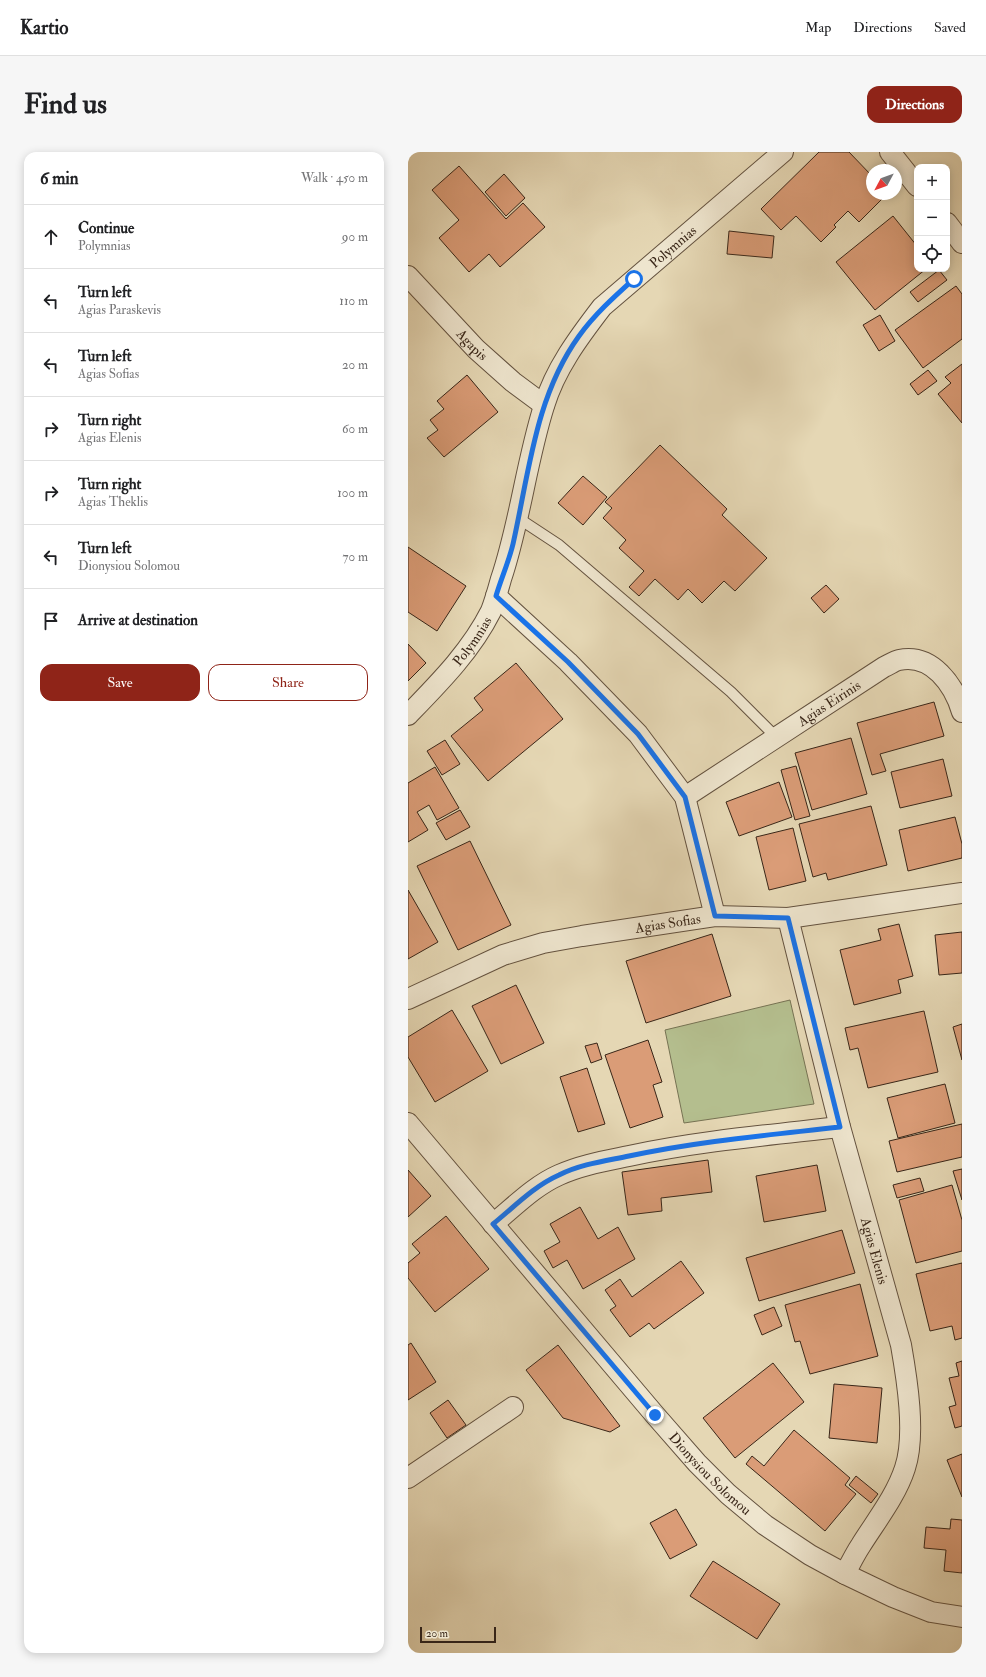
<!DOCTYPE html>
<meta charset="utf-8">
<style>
:root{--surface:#fff;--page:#f6f6f6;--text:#202124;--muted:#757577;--line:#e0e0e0;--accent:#8f2418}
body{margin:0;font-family:"IM FELL Double Pica",serif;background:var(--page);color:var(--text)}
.controls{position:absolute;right:12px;top:12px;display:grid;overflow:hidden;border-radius:8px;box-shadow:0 2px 10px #0003}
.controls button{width:36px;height:36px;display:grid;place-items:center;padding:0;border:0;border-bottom:1px solid var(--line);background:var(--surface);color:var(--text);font:20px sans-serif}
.compass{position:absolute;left:458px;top:12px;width:36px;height:36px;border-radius:50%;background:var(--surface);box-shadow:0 2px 10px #0003;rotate:229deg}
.scale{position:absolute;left:12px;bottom:10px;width:76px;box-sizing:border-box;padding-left:4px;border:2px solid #392618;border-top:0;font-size:11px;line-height:14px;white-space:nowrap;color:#392618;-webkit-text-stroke:3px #eee5ce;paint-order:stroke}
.stop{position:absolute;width:12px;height:12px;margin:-9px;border:3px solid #1a73e8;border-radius:50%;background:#fff}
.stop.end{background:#1a73e8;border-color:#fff;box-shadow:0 1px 4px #0008}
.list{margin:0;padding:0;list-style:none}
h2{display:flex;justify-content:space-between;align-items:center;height:52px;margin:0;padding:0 16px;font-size:17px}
h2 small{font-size:13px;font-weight:400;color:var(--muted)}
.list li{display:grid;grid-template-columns:26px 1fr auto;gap:12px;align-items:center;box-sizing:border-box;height:64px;padding:0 16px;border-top:1px solid var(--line)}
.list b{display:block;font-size:15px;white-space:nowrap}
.list p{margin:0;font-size:13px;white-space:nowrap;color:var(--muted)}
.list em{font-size:13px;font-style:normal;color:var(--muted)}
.actions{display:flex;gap:8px;padding:12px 16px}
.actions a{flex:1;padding:9px 0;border:1px solid var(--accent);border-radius:12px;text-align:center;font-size:14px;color:var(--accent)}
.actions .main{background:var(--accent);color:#fff}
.icon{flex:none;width:22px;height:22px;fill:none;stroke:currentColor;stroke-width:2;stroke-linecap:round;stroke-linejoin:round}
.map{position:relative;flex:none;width:554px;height:1501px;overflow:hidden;border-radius:12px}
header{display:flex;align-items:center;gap:24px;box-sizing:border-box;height:56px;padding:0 20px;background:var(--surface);border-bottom:1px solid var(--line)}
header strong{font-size:19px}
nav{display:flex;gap:22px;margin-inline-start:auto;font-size:14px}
.intro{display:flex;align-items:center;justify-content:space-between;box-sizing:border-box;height:96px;padding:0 24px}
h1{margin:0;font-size:28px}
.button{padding:10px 18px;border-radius:12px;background:var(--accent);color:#fff;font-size:14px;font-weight:700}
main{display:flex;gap:24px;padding:0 24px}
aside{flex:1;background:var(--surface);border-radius:12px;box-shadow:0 2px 10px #0003}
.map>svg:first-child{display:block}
</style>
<header>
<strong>Kartio</strong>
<nav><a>Map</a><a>Directions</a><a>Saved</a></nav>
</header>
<div class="intro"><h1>Find us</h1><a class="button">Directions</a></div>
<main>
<aside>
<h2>6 min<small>Walk · 450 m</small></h2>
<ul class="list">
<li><svg class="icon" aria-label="ahead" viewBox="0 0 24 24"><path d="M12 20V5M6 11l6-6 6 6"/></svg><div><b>Continue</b><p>Polymnias</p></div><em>90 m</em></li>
<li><svg class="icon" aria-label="left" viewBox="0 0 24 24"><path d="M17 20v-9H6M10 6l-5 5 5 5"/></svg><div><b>Turn left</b><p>Agias Paraskevis</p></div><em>110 m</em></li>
<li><svg class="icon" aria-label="left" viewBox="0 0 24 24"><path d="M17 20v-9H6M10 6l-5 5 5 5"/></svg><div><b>Turn left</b><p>Agias Sofias</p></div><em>20 m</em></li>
<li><svg class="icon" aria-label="right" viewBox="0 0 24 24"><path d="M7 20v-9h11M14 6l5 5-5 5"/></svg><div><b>Turn right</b><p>Agias Elenis</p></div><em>60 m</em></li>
<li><svg class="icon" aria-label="right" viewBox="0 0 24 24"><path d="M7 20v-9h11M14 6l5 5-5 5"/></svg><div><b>Turn right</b><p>Agias Theklis</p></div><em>100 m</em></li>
<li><svg class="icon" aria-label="left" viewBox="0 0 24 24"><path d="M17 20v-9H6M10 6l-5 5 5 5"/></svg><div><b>Turn left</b><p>Dionysiou Solomou</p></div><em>70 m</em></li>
<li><svg class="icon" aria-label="arrive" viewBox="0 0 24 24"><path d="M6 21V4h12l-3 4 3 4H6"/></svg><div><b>Arrive at destination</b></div></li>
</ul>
<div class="actions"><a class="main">Save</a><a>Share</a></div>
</aside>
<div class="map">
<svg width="554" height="1501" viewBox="0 0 554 1501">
<rect width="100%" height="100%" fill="#e5d7b4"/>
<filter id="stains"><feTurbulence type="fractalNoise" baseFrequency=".005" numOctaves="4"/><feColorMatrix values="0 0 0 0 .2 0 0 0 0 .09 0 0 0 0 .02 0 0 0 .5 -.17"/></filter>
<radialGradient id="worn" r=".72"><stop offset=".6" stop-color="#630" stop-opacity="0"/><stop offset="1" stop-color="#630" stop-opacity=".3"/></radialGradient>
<!-- green -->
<path fill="#b4be8e" stroke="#767253" d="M382,848L406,952L276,971L257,878Z"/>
<!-- building -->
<path fill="#da9c77" stroke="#392618" d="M411,0H441L464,24V42H479L451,70L440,59L426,73L428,75L413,90L388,64L373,78L353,57Z
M51,14L98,67L115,51L137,75L92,115L81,102L61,120L31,86L51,68L24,38Z
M96,22L117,46L98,64L77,40Z
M485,64L509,94V117H518L467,158L428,110Z
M321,79L366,84L364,106L319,102Z
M531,118L539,128L510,150L502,140Z
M548,134L554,142V187L515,216L487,178Z
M472,163L487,189L471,199L455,173Z
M554,212V271L530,242L543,231L537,225Z
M520,218L529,229L510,243L502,232Z
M59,223L90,260L36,305L19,286L30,278L22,268L36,257L29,249Z
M252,293L319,357L314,363L359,406L327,439L316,429L294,451L280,437L270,448L247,427L231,444L221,435L236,419L211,396L218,388L195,366L204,356L197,350Z
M175,324L199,345L175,373L150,351Z
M0,395L58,434L29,479L0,460Z
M418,433L431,447L416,461L403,446Z
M0,492L18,511L0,529Z
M108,511L155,567L80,629L43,584L75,558L66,546Z
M526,550L536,584L472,602L478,619L464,623L449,571Z
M443,586L459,642L404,658L387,601Z
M37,588L52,612L34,623L19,599Z
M535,607L544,644L492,656L483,620Z
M388,614L402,664L387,668L373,618Z
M27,615L51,656L29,668L21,653L9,660L20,678L0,690V631Z
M371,630L384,665L331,684L318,650Z
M463,654L479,713L420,728L418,721L405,725L391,672Z
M52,658L62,675L38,688L28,671Z
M547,665L554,692V706L500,719L491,678Z
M385,676L398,729L361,738L348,685Z
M62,689L103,773L50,798L9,714Z
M0,738L30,790L0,807Z
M491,772L505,824L490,828L493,841L446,853L432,798L473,788L470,777Z
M554,780V821L531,823L527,783Z
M304,782L323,844L238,871L218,809Z
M108,833L136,891L93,912L64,854Z
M44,858L80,919L27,950L0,905V885Z
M516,859L530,920L460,936L450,896L442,898L437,876Z
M554,872V908L545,875Z
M240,888L254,930L245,933L255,965L222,976L197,903Z
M189,891L194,907L183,911L177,894Z
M179,916L197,972L170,980L152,925Z
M537,932L547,971L490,986L479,946Z
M554,972V1005L489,1020L481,989Z
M300,1008L304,1040L253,1046L254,1059L220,1063L214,1020Z
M409,1013L418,1059L356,1070L348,1024Z
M554,1017V1048L545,1019Z
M0,1018L23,1044L0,1065Z
M512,1026L516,1039L489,1046L485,1033Z
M544,1033L554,1068V1099L508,1111L491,1048Z
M172,1055L190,1087L210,1075L227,1107L175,1137L159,1108L145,1116L136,1099L152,1090L142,1072Z
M38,1064L81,1117L27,1160L0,1126V1111L12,1101L4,1092Z
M434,1078L447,1121L351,1149L338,1106Z
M273,1109L296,1141L246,1177L241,1171L222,1185L202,1158L208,1154L197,1138L212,1127L224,1145Z
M554,1111V1186L547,1188L544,1174L522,1179L508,1122Z
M452,1132L470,1204L402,1222L392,1189L387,1190L377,1153Z
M366,1155L374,1174L354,1183L346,1163Z
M3,1191L28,1230L0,1248V1193Z
M150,1193L212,1274L202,1280L155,1266L118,1218Z
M554,1209V1274L547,1276L541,1255L548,1253L541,1226L551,1224L548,1211Z
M365,1211L396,1250L327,1306L295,1266Z
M426,1232L474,1236L469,1291L421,1286Z
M40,1248L58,1273L39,1286L22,1261Z
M386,1278L442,1326L437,1333L448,1342L417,1379L338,1312L344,1304L356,1314Z
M554,1302V1345L539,1308Z
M448,1324L470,1342L463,1351L441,1333Z
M268,1357L289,1393L262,1407L242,1371Z
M543,1367L554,1368V1421L536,1419L538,1398L516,1396L518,1375L542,1377Z
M305,1409L372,1452L349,1487L282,1444Z"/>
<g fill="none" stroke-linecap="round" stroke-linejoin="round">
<defs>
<path id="lane" d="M110,366L151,393L323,540L368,585"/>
<g id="street">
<path d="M482,0L509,34"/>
<path d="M539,71L554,91"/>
<path id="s1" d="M0,124L68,197L105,230L136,253"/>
<path d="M88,444L160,510L230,582L277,645L307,764"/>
<path id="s2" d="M0,563C31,531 63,499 83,459C87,449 90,438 93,427C112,371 118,311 136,254C147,217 171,185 194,155L375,0"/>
<path id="s3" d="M277,645L476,515C481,513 486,509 491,508C524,501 546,533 554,560"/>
<path id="s4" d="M380,766L432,975L493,1193C499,1227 508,1283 497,1316C488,1344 468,1369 453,1393C447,1402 442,1412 437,1422"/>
<path id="s5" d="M0,847L95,803L135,791L174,784L307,764L380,766L554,741"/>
<path id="s6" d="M0,971L247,1263L289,1311L320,1342L357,1373L402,1403L437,1422L485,1445L523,1460L554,1465"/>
<path d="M85,1072C106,1055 126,1034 151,1023C173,1013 197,1009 221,1004C291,989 362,983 432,975"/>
<path d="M0,1326L105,1255"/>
</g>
</defs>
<!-- lane casing -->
<use href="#lane" stroke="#64523f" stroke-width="12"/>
<!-- street casing -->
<use href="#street" stroke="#64523f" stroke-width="22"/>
<!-- lane -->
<use href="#lane" stroke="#eee5ce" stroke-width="10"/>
<!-- street -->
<use href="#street" stroke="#eee5ce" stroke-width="20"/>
</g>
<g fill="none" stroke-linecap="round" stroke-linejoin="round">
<!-- route -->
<path stroke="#1a73e8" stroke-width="5" d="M226,127C206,145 187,162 171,184C127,245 121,321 105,392C101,409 93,427 88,444L160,510L230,582L277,645L307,764L380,766L432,975C362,983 291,989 221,1004C197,1009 173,1012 151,1023C126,1034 106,1055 85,1072L247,1263"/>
</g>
<g text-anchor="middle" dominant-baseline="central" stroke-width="4" stroke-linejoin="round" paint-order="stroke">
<!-- street labels -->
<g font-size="14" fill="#392618" stroke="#eee5ce">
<text stroke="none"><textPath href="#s2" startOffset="554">Polymnias</textPath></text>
<text stroke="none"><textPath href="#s1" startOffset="94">Agapis</textPath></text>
<text stroke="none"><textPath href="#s2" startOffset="98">Polymnias</textPath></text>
<text stroke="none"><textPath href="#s3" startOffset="172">Agias Eirinis</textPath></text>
<text stroke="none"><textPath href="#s5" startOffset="273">Agias Sofias</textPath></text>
<text stroke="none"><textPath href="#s4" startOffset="344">Agias Elenis</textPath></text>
<text stroke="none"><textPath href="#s6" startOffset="463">Dionysiou Solomou</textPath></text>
</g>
</g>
<rect width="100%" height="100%" filter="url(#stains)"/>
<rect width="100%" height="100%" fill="url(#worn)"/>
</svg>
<div class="controls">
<button>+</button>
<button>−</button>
<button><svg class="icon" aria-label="locate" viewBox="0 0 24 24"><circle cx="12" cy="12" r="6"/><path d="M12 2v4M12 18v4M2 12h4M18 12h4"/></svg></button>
</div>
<svg class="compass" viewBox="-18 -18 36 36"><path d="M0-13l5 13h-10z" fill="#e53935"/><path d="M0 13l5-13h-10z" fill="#757577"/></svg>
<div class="scale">20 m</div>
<div class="stop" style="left:226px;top:127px"></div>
<div class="stop end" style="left:247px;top:1263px"></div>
</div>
</main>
